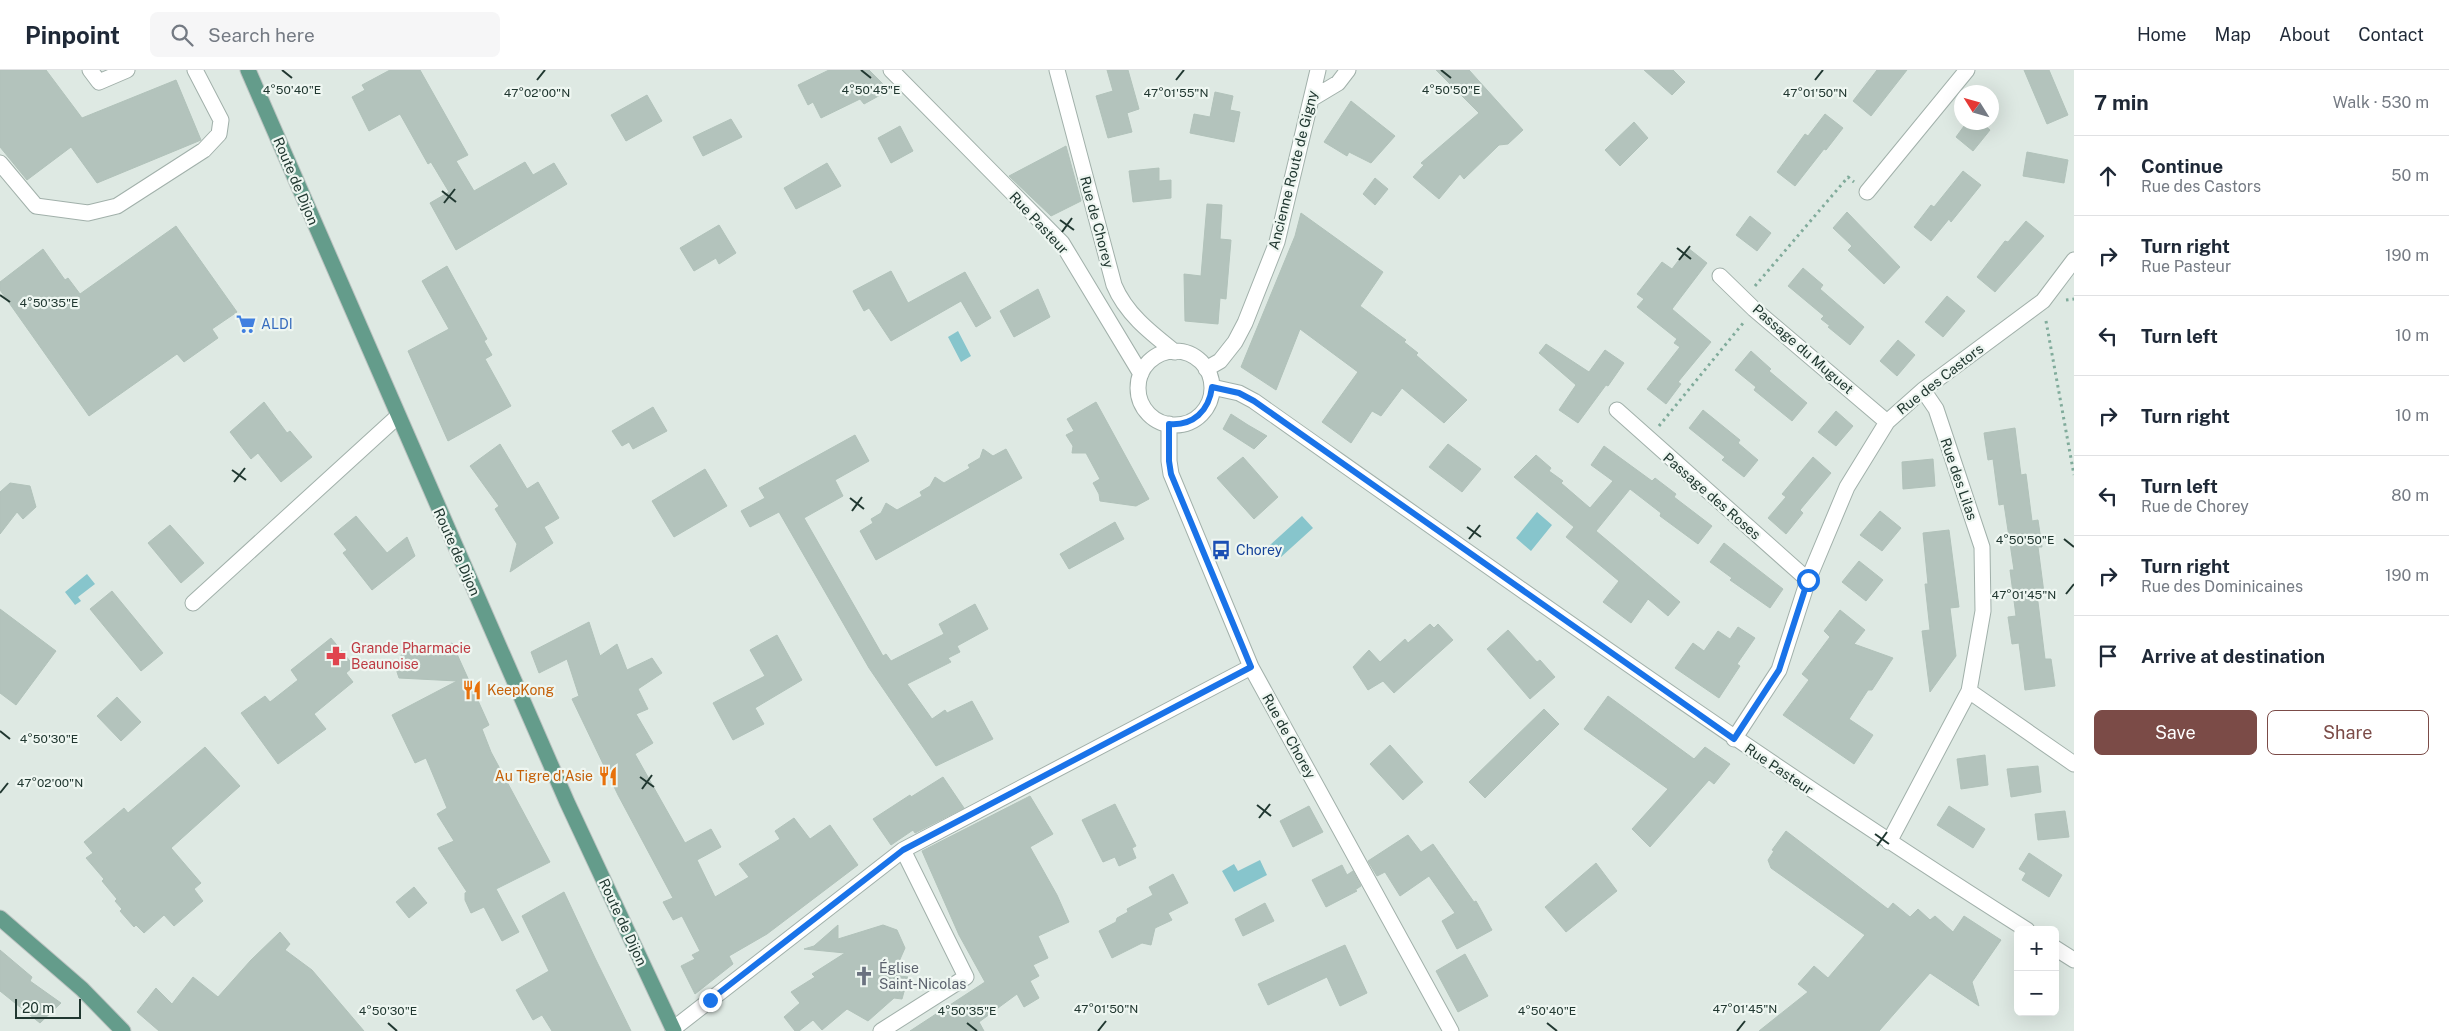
<!DOCTYPE html>
<meta charset="utf-8">
<style>
:root{--surface:#fff;--page:#f6f6f7;--text:#1f2937;--muted:#747a83;--line:#e0e1e3;--accent:#7b4b47}
body{margin:0;font-family:"Public Sans",sans-serif;background:var(--page);color:var(--text)}
.controls{position:absolute;right:15px;bottom:15px;display:grid;overflow:hidden;border-radius:8px;box-shadow:0 5px 20px #0002}
.controls button{width:45px;height:45px;display:grid;place-items:center;padding:0;border:0;border-bottom:1px solid var(--line);background:var(--surface);color:var(--text);font:25px sans-serif}
.compass{position:absolute;left:1954px;top:15px;width:45px;height:45px;border-radius:50%;background:var(--surface);box-shadow:0 5px 20px #0002;rotate:307deg}
.scale{position:absolute;left:15px;bottom:12px;width:66px;box-sizing:border-box;padding-left:5px;border:2px solid #203730;border-top:0;font-size:14px;line-height:18px;white-space:nowrap;color:#203730;-webkit-text-stroke:4px #eef6f1;paint-order:stroke}
.stop{position:absolute;width:15px;height:15px;margin:-11px;border:4px solid #1a73e8;border-radius:50%;background:#fff}
.stop.end{background:#1a73e8;border-color:#fff;box-shadow:0 1px 5px #0008}
.list{margin:0;padding:0;list-style:none}
h2{display:flex;justify-content:space-between;align-items:center;height:65px;margin:0;padding:0 20px;font-size:21px}
h2 small{font-size:16px;font-weight:400;color:var(--muted)}
.list li{display:grid;grid-template-columns:32px 1fr auto;gap:15px;align-items:center;box-sizing:border-box;height:80px;padding:0 20px;border-top:1px solid var(--line)}
.list b{display:block;font-size:19px;white-space:nowrap}
.list p{margin:0;font-size:16px;white-space:nowrap;color:var(--muted)}
.list em{font-size:16px;font-style:normal;color:var(--muted)}
.actions{display:flex;gap:10px;padding:15px 20px}
.actions a{flex:1;padding:11px 0;border:1px solid var(--accent);border-radius:8px;text-align:center;font-size:18px;color:var(--accent)}
.actions .main{background:var(--accent);color:#fff}
.icon{flex:none;width:28px;height:28px;fill:none;stroke:currentColor;stroke-width:2;stroke-linecap:round;stroke-linejoin:round}
.map{position:relative;flex:none;width:2074px;height:961px;overflow:hidden}
header{display:flex;align-items:center;gap:30px;box-sizing:border-box;height:70px;padding:0 25px;background:var(--surface);border-bottom:1px solid var(--line)}
header strong{font-size:24px}
nav{display:flex;gap:28px;margin-inline-start:auto;font-size:18px}
.search{width:350px;height:45px;background:var(--page);display:flex;align-items:center;gap:12px;box-sizing:border-box;padding:0 18px;border-radius:8px;color:var(--muted);font-size:19px}
main{display:flex}
aside{flex:1;background:var(--surface)}
.map>svg:first-child{display:block}
</style>
<header>
<strong>Pinpoint</strong>
<div class="search"><svg class="icon" aria-label="search" viewBox="0 0 24 24"><circle cx="10" cy="10" r="6"/><path d="M15 15l6 6"/></svg>Search here</div>
<nav><a>Home</a><a>Map</a><a>About</a><a>Contact</a></nav>
</header>
<main>
<div class="map">
<svg width="2074" height="961" viewBox="0 0 2074 961">
<rect width="100%" height="100%" fill="#dee9e3"/>
<!-- water -->
<path fill="#87c5cc" d="M958,261L971,286L961,292L948,267Z
M1537,442L1552,455L1531,481L1516,468Z
M1302,446L1313,458L1281,487L1270,475Z
M87,504L95,514L78,527L81,531L75,535L65,522Z
M1260,790L1267,805L1234,822L1222,801L1234,794L1238,801Z"/>
<!-- building -->
<path fill="#b3c3bc" stroke="#b1c2ba" d="M0,0H46L82,48L176,10L201,70L97,113L71,77L27,110L0,77Z
M390,0H420L468,85L456,91L474,121L525,92L533,105L554,93L567,114L456,180L430,133L449,122L431,92L428,94L400,44L369,61L352,27L365,20L362,15Z
M829,0H869L884,15V23L864,34L860,29L821,48L813,32L808,35L798,15Z
M1107,0H1128L1139,39L1127,43L1132,62L1108,68L1096,26L1113,21Z
M1436,0H1469L1523,60L1508,74L1499,75L1464,109L1460,104L1439,129L1413,107L1424,95L1421,93L1479,43Z
M1644,0H1673L1685,12L1672,25Z
M1877,0H1907L1871,46L1853,31Z
M2024,0H2049L2068,45L2047,54Z
M1215,22L1233,26L1230,40L1240,42L1234,72L1190,63L1194,44L1210,47Z
M647,25L662,51L626,71L611,45Z
M1351,31L1395,66L1371,93L1349,82L1347,86L1324,72Z
M1825,44L1843,58L1826,80L1824,79L1795,116L1777,102L1805,64L1808,66Z
M731,49L742,67L703,86L693,67Z
M1634,52L1648,68L1620,96L1605,80Z
M1967,52H1981L1990,60L1973,81L1956,67Z
M900,56L913,81L891,93L878,68Z
M1066,76L1081,131L1051,146L1009,106Z
M2027,82L2068,90L2064,113L2023,106Z
M827,93L841,116L796,139L784,118Z
M1159,98V111L1171,110V128L1133,132L1129,101Z
M1963,101L1981,115L1951,152L1949,149L1931,171L1914,157L1931,135L1934,137Z
M1375,108L1388,119L1375,135L1363,124Z
M1207,134L1222,135L1220,169L1231,170L1226,229L1220,228L1218,254L1185,251L1184,204L1201,206Z
M1847,142L1900,197L1884,214L1848,180L1852,176L1833,158Z
M1301,143L1383,202L1360,236L1406,270L1404,272L1418,283L1416,285L1467,330L1444,353L1402,318L1381,346L1372,341L1351,373L1322,352L1358,302L1300,259L1276,320L1241,297L1295,166Z
M1750,146L1771,163L1757,181L1736,165Z
M2026,151L2044,166L1995,222L1977,207L2005,171L2008,172Z
M719,155L736,183L719,194L716,188L694,201L680,178Z
M176,156L237,242L212,259L218,268L184,292L177,284L89,346L0,220V212L43,179L65,210L68,208L80,224Z
M1688,178L1707,193L1672,239L1711,272L1678,312L1681,314L1666,334L1647,319L1680,277L1674,273L1677,269L1637,237L1644,229L1637,224L1662,192L1672,199Z
M447,196L487,269L484,271L492,285L485,289L511,336L448,371L408,281L449,259L422,211Z
M1803,198L1823,215L1820,219L1864,257L1850,275L1828,257L1830,256L1821,249L1824,246L1788,216Z
M891,201L908,233L965,202L991,248L976,257L961,231L891,271L869,238L864,241L853,221Z
M1038,219L1050,247L1014,267L1000,241Z
M1947,226L1965,241L1943,267L1925,252Z
M1898,270L1915,285L1897,306L1880,291Z
M1546,274L1589,302L1605,280L1624,293L1608,316L1606,315L1578,353L1559,340L1576,315L1539,283Z
M1751,281L1771,299L1769,301L1807,333L1792,351L1754,320L1756,317L1735,300Z
M264,332L287,363L290,361L312,387L281,412L258,383L251,389L230,362Z
M1096,332L1149,429L1136,436L1100,431L1099,424L1093,413L1100,409L1086,383H1072L1073,376L1066,365L1074,361L1067,349Z
M653,337L667,361L633,379L629,372L622,376L612,361Z
M1703,340L1740,370L1738,373L1758,390L1744,407L1722,390L1725,387L1689,358Z
M1836,341L1853,356L1836,376L1818,362Z
M1231,344L1248,355L1267,366L1254,379L1223,359Z
M2015,358L2021,405L2026,404L2032,451L2038,450L2042,477H2038L2044,523L2037,524L2045,589H2051L2055,616L2025,620L2019,573L2012,574L2008,547L2016,546L2010,500H2014L2004,434L1999,435L1993,389L1988,390L1984,363Z
M855,365L869,391L835,410L843,426L804,448L883,586L886,584L891,591L944,564L939,554L975,534L988,559L957,576L960,582L948,588L951,592L907,614L932,649L945,640L947,643L972,631L993,669L936,696L869,598L779,442L750,457L741,441L765,428L759,418Z
M500,374L527,419L538,412L559,448L544,457L553,473L510,502L517,474L495,439L499,436L470,396Z
M1448,374L1481,399L1462,422L1429,397Z
M1604,376L1652,411L1655,408L1676,424L1674,427L1712,456L1698,474L1660,446L1661,443L1630,419L1596,461L1680,532L1668,546L1648,529L1631,553L1603,532L1619,511L1566,467L1574,457L1514,407L1536,385L1551,398L1549,401L1563,411L1561,413L1590,438L1613,411L1591,395Z
M983,379L993,386L1006,379L1022,408L876,490L860,461L873,453L871,449L881,443L886,433L897,440L922,426L920,422L930,416L935,407L944,413L970,398L968,395L980,388Z
M1243,387L1278,427L1254,449L1217,408Z
M1813,387L1831,403L1800,440L1803,443L1786,464L1768,448L1786,427L1782,424Z
M1933,389L1935,416L1903,419L1902,392Z
M705,399L727,436L674,467L652,431Z
M10,413L30,416L36,437L23,449L17,442L0,464V422Z
M1880,441L1901,458L1882,481L1860,465Z
M356,446L387,483L407,467L415,486L372,520L343,483L347,480L334,464Z
M1115,452L1124,469L1069,499L1060,484Z
M170,455L204,493L181,513L148,473Z
M1949,460L1959,537L1950,538L1956,586L1930,622L1922,561L1930,560L1925,514H1928L1923,463Z
M1724,473L1783,519L1770,538L1730,510L1732,508L1710,492Z
M1859,491L1883,510L1866,531L1842,512Z
M112,521L163,583L141,601L90,539Z
M0,539L56,581L16,635L0,623Z
M1840,540L1865,560L1854,574L1893,588L1872,620H1868L1849,649L1873,665L1854,694L1783,645L1809,610L1802,604L1830,567L1824,561Z
M589,552L600,586L617,574L627,600L652,588L662,603L638,619L648,639L636,644L653,673L635,684L685,773L711,759L721,777L697,790L715,827L749,807L739,794L780,769L775,761L794,748L810,769L830,755L858,795L767,864L729,886L733,894L695,924L681,896L695,889L692,885L700,881L682,846L673,850L663,832L673,828L618,725L572,629L579,626L567,589L539,603L531,582Z
M1430,554L1434,558L1438,554L1453,570L1394,623L1383,611L1368,620L1353,597L1369,580L1380,592L1405,569L1408,573Z
M1738,557L1755,568L1737,594L1740,596L1719,628L1675,598L1693,573L1704,581L1718,561L1730,569Z
M1508,560L1537,592L1540,590L1555,607L1530,629L1487,579Z
M777,565L802,610L755,638L764,654L733,670L713,633L765,606L750,580Z
M331,568L354,596L346,603L353,612L314,644L326,659L278,694L241,643L265,626L270,632L298,610L291,600Z
M429,573L433,581L452,573L489,655L482,659L491,682L550,792L496,819L519,862L502,871L484,837L471,843L465,830V823L467,822L438,778L454,771L437,744L447,738L426,688L415,693L392,645L457,611L399,608L395,596L402,584Z
M1608,626L1694,689L1705,677L1730,694L1714,714L1709,710L1650,777L1632,759L1668,719L1584,659Z
M117,627L141,652L121,671L97,646Z
M1544,639L1559,654L1485,728L1469,712Z
M1390,675L1423,712L1403,730L1370,694Z
M205,677L240,716L171,778L201,813L194,819L203,831L174,856L164,845L144,863L136,855L134,857L120,841L122,839L115,831L117,829L102,811L104,809L86,788L93,783L84,772L124,738L128,743Z
M1985,685L1988,715L1961,719L1957,689Z
M2038,696L2041,722L2011,727L2007,699Z
M943,707L964,738L915,763L913,760L891,775L873,749L910,725L911,727Z
M1030,726L1053,764L1030,777L1057,825L1069,852L1038,866L1048,888L1033,895L1039,906L1030,911L1039,928L1024,937L1017,924L979,952L984,961H910L985,912L959,865L922,781Z
M1115,734L1136,776L1132,778L1136,788L1119,796L1115,787L1103,792L1082,750Z
M1309,736L1323,762L1293,777L1280,751Z
M1949,736L1985,759L1973,778L1937,755Z
M2065,741L2069,767L2038,770L2035,744Z
M1786,761L1888,839L1893,833L1910,847L1918,839L1930,850L1935,846L1953,862L1964,846L2001,870L1972,912L1979,936L1930,903L1879,961H1759L1808,922L1798,914L1814,896L1828,908L1865,865L1771,798L1768,790L1774,781L1772,780Z
M1408,765L1421,782L1433,774L1474,832L1476,831L1492,860L1457,879L1442,851L1455,843L1429,806L1400,826L1385,802L1377,806L1368,791Z
M2029,783L2062,805L2049,827L2022,810L2026,803L2019,799Z
M1596,793L1617,821L1566,862L1545,837Z
M1342,795L1347,805L1353,801L1361,816L1355,820L1357,821L1326,837L1312,810Z
M1173,804L1188,833L1168,843L1172,850L1155,858L1151,875L1142,873L1112,888L1099,861L1116,852L1117,848L1128,842L1127,839L1153,825L1149,817Z
M414,817L427,833L409,848L396,832Z
M564,822L595,888L631,961H552L542,945L533,950L516,920L549,901L522,846Z
M1265,833L1274,851L1243,866L1235,849Z
M838,855V869L883,855L897,860L905,878L893,905L908,907L902,929L894,928L868,951L847,939L822,960L813,950L799,961H795L784,947L800,933L791,922L815,907L812,904L845,883L804,879L814,876Z
M280,862L290,874L285,880L312,900L364,961H159L137,942L156,918L172,934L193,907L218,927L251,890Z
M1345,875L1367,923L1340,936L1327,907L1268,935L1258,914Z
M0,880L32,907L30,911L61,933L40,953L0,921Z
M1465,884L1488,926L1458,942L1436,901Z"/>
<g fill="none" stroke-linecap="round" stroke-linejoin="round">
<defs>
<path id="minor" d="M90,0L99,12L127,0
M891,0L1062,173L1141,304
M1057,0L1114,215C1126,244 1151,263 1175,282
M1313,28L1338,13L1348,0
M0,93L36,136L88,143L117,136L204,80L219,64L221,50L195,0
M1867,122L1967,0
M1720,206L1754,239L1887,352
M1138 318a37 37 0 1 1 74 0a37 37 0 1 1-74 0Z
M1206,299L1220,291L1235,272L1245,253L1277,172L1318,0
M1212,317L1239,323L1254,331C1509,511 1763,693 2027,860
M1617,340L1808,510
M1169,354V391L1171,404L1251,597L1451,961
M193,533L397,347
M1969,621L2074,694
M1734,669L1779,600L1808,510L1847,417L1887,352L1923,320L2043,231L2074,190
M1889,772L1969,621L1983,541L1982,477L1936,339L1923,320
M2055,878L2074,890
M673,959L903,780L1251,597
M881,961L966,907L903,780"/>
<path id="major" d="M248,0L567,732L674,961
M0,848L82,919L123,961"/>
</defs>
<!-- minor casing -->
<use href="#minor" stroke="#a1b0aa" stroke-width="17"/>
<!-- major casing -->
<use href="#major" stroke="#bcc3c1" stroke-width="17"/>
<!-- path -->
<path stroke="#80ab9b" stroke-width="3" stroke-dasharray="2.5 4" stroke-linecap="butt" d="M1755,216L1848,107L1854,112
M2066,230L2074,229
M2046,251L2074,405
M1659,356L1744,252"/>
<!-- minor -->
<use href="#minor" stroke="#fff" stroke-width="15"/>
<!-- major -->
<use href="#major" stroke="#649c8b" stroke-width="15"/>
</g>
<g fill="none" stroke-linecap="round" stroke-linejoin="round">
<!-- route -->
<path stroke="#1a73e8" stroke-width="6" d="M710,930L903,780L1251,597L1171,404L1169,391V354C1193,356 1209,341 1212,317L1239,323L1254,331L1734,669L1779,600L1808,510"/>
</g>
<!-- ticks -->
<path fill="none" stroke="#203730" stroke-width="2" d="M282,0L292,8M861,0L871,8M1441,0L1451,8M537,10L545,0M1176,10L1184,0M1815,10L1823,0M442,121L456,132M444,133L455,119M1060,150L1074,160M1062,162L1072,148M1677,178L1691,189M1679,190L1690,176M0,225L10,232M232,400L246,410M234,412L245,398M850,428L864,439M852,441L862,427M1467,457L1481,467M1469,469L1480,455M2064,469L2074,477M2066,524L2074,514M0,661L10,669M640,707L654,717M642,719L652,705M0,723L8,713M1257,735L1271,746M1259,748L1270,734M1875,764L1889,774M1877,776L1887,762M388,953L397,961M967,953L977,961M1547,953L1557,961M1098,961L1106,951M1737,961L1745,951"/>
<!-- icons -->
<defs>
<symbol id="supermarket-bare" viewBox="-9 -9 18 18"><path d="M-6-5.5h2.5l.6 2H6L4.5 2H-2.5L-4.4-4H-6ZM-1.5 3.2a1.3 1.3 0 1 0 .1 0ZM3 3.2a1.3 1.3 0 1 0 .1 0Z" fill="#3f7fe0" stroke="#eef6f1" stroke-width="2.5" paint-order="stroke"/></symbol>
<symbol id="bus-bare" viewBox="-9 -9 18 18"><path d="M-5-6H5V4H4V6H2V4H-2V6H-4V4H-5ZM-3.5-4V0h7V-4ZM-3.5 1.2v1.5H-2V1.2ZM2 1.2v1.5H3.5V1.2Z" fill="#1a4fb4" stroke="#eef6f1" stroke-width="2.5" paint-order="stroke"/></symbol>
<symbol id="pharmacy-bare" viewBox="-9 -9 18 18"><path d="M-2-6h4v4h4v4h-4v4h-4v-4h-4v-4h4Z" fill="#e0444e" stroke="#eef6f1" stroke-width="2.5" paint-order="stroke"/></symbol>
<symbol id="restaurant-bare" viewBox="-9 -9 18 18"><path d="M-5-6h1v4h1v-4h1v4h1v-4h1v5L-1.5 .5V6h-2V.5L-5-1ZM5-6V6H3V1.5H1.5Q1.5-4 5-6Z" fill="#e8710a" stroke="#eef6f1" stroke-width="2.5" paint-order="stroke"/></symbol>
<symbol id="church-bare" viewBox="-9 -9 18 18"><path d="M-1.2-6h2.4v3.5h3.3v2.4h-3.3V6h-2.4V-.1h-3.3v-2.4h3.3Z" fill="#6b7280" stroke="#eef6f1" stroke-width="2.5" paint-order="stroke"/></symbol>
</defs>
<g fill-rule="evenodd">
<use href="#supermarket-bare" x="232" y="240" width="28" height="28"/>
<use href="#bus-bare" x="1207" y="466" width="28" height="28"/>
<use href="#pharmacy-bare" x="322" y="572" width="28" height="28"/>
<use href="#restaurant-bare" x="458" y="606" width="28" height="28"/>
<use href="#restaurant-bare" x="594" y="692" width="28" height="28"/>
<use href="#church-bare" x="850" y="892" width="28" height="28"/>
</g>
<g text-anchor="middle" dominant-baseline="central" stroke-width="4.5" stroke-linejoin="round" paint-order="stroke">
<!-- street labels -->
<g font-size="14" fill="#203730" stroke="#eef6f1">
<text transform="translate(1293 100) rotate(-76)">Ancienne Route de Gigny</text>
<text transform="translate(296 111) rotate(67)">Route de Dijon</text>
<text transform="translate(1097 152) rotate(75)">Rue de Chorey</text>
<text transform="translate(1039 153) rotate(47)">Rue Pasteur</text>
<text transform="translate(1803 279) rotate(41)">Passage du Muguet</text>
<text transform="translate(1940 309) rotate(-38)">Rue des Castors</text>
<text transform="translate(1959 409) rotate(71)">Rue des Lilas</text>
<text transform="translate(1712 426) rotate(41)">Passage des Roses</text>
<text transform="translate(457 482) rotate(66)">Route de Dijon</text>
<text transform="translate(1289 666) rotate(61)">Rue de Chorey</text>
<text transform="translate(1779 699) rotate(34)">Rue Pasteur</text>
<text transform="translate(623 852) rotate(65)">Route de Dijon</text>
</g>
<!-- shop labels -->
<g font-size="14" fill="#366cbe" stroke="#eef6f1" text-anchor="start">
<text x="261" y="254">ALDI</text>
</g>
<!-- transit labels -->
<g font-size="14" fill="#164399" stroke="#eef6f1" text-anchor="start">
<text x="1236" y="480">Chorey</text>
</g>
<!-- health labels -->
<g font-size="14" fill="#be3a42" stroke="#eef6f1" text-anchor="start">
<text x="351" y="578">Grande Pharmacie<tspan x="351" dy="16">Beaunoise</tspan></text>
</g>
<!-- food labels -->
<g font-size="14" fill="#c56008" stroke="#eef6f1" text-anchor="start">
<text x="487" y="620">KeepKong</text>
<text x="593" y="706" text-anchor="end">Au Tigre d'Asie</text>
</g>
<!-- worship labels -->
<g font-size="14" fill="#5b616d" stroke="#eef6f1" text-anchor="start">
<text x="879" y="898">Église<tspan x="879" dy="16">Saint-Nicolas</tspan></text>
</g>
</g>
<g font-size="12" text-anchor="middle" fill="#203730" stroke="#eef6f1" stroke-width="4.5" stroke-linejoin="round" paint-order="stroke">
<text x="292" y="24">4°50'40"E</text>
<text x="871" y="24">4°50'45"E</text>
<text x="1451" y="24">4°50'50"E</text>
<text x="537" y="27">47°02'00"N</text>
<text x="1176" y="27">47°01'55"N</text>
<text x="1815" y="27">47°01'50"N</text>
<text x="49" y="237">4°50'35"E</text>
<text x="2025" y="474">4°50'50"E</text>
<text x="2024" y="529">47°01'45"N</text>
<text x="49" y="673">4°50'30"E</text>
<text x="50" y="717">47°02'00"N</text>
<text x="1106" y="943">47°01'50"N</text>
<text x="1745" y="943">47°01'45"N</text>
<text x="388" y="945">4°50'30"E</text>
<text x="967" y="945">4°50'35"E</text>
<text x="1547" y="945">4°50'40"E</text>
</g>
</svg>
<div class="controls">
<button>+</button>
<button>−</button>
</div>
<svg class="compass" viewBox="-18 -18 36 36"><path d="M0-13l5 13h-10z" fill="#e53935"/><path d="M0 13l5-13h-10z" fill="#747a83"/></svg>
<div class="scale">20 m</div>
<div class="stop" style="left:1808px;top:510px"></div>
<div class="stop end" style="left:710px;top:930px"></div>
</div>
<aside>
<h2>7 min<small>Walk · 530 m</small></h2>
<ul class="list">
<li><svg class="icon" aria-label="ahead" viewBox="0 0 24 24"><path d="M12 20V5M6 11l6-6 6 6"/></svg><div><b>Continue</b><p>Rue des Castors</p></div><em>50 m</em></li>
<li><svg class="icon" aria-label="right" viewBox="0 0 24 24"><path d="M7 20v-9h11M14 6l5 5-5 5"/></svg><div><b>Turn right</b><p>Rue Pasteur</p></div><em>190 m</em></li>
<li><svg class="icon" aria-label="left" viewBox="0 0 24 24"><path d="M17 20v-9H6M10 6l-5 5 5 5"/></svg><div><b>Turn left</b></div><em>10 m</em></li>
<li><svg class="icon" aria-label="right" viewBox="0 0 24 24"><path d="M7 20v-9h11M14 6l5 5-5 5"/></svg><div><b>Turn right</b></div><em>10 m</em></li>
<li><svg class="icon" aria-label="left" viewBox="0 0 24 24"><path d="M17 20v-9H6M10 6l-5 5 5 5"/></svg><div><b>Turn left</b><p>Rue de Chorey</p></div><em>80 m</em></li>
<li><svg class="icon" aria-label="right" viewBox="0 0 24 24"><path d="M7 20v-9h11M14 6l5 5-5 5"/></svg><div><b>Turn right</b><p>Rue des Dominicaines</p></div><em>190 m</em></li>
<li><svg class="icon" aria-label="arrive" viewBox="0 0 24 24"><path d="M6 21V4h12l-3 4 3 4H6"/></svg><div><b>Arrive at destination</b></div></li>
</ul>
<div class="actions"><a class="main">Save</a><a>Share</a></div>
</aside>
</main>
